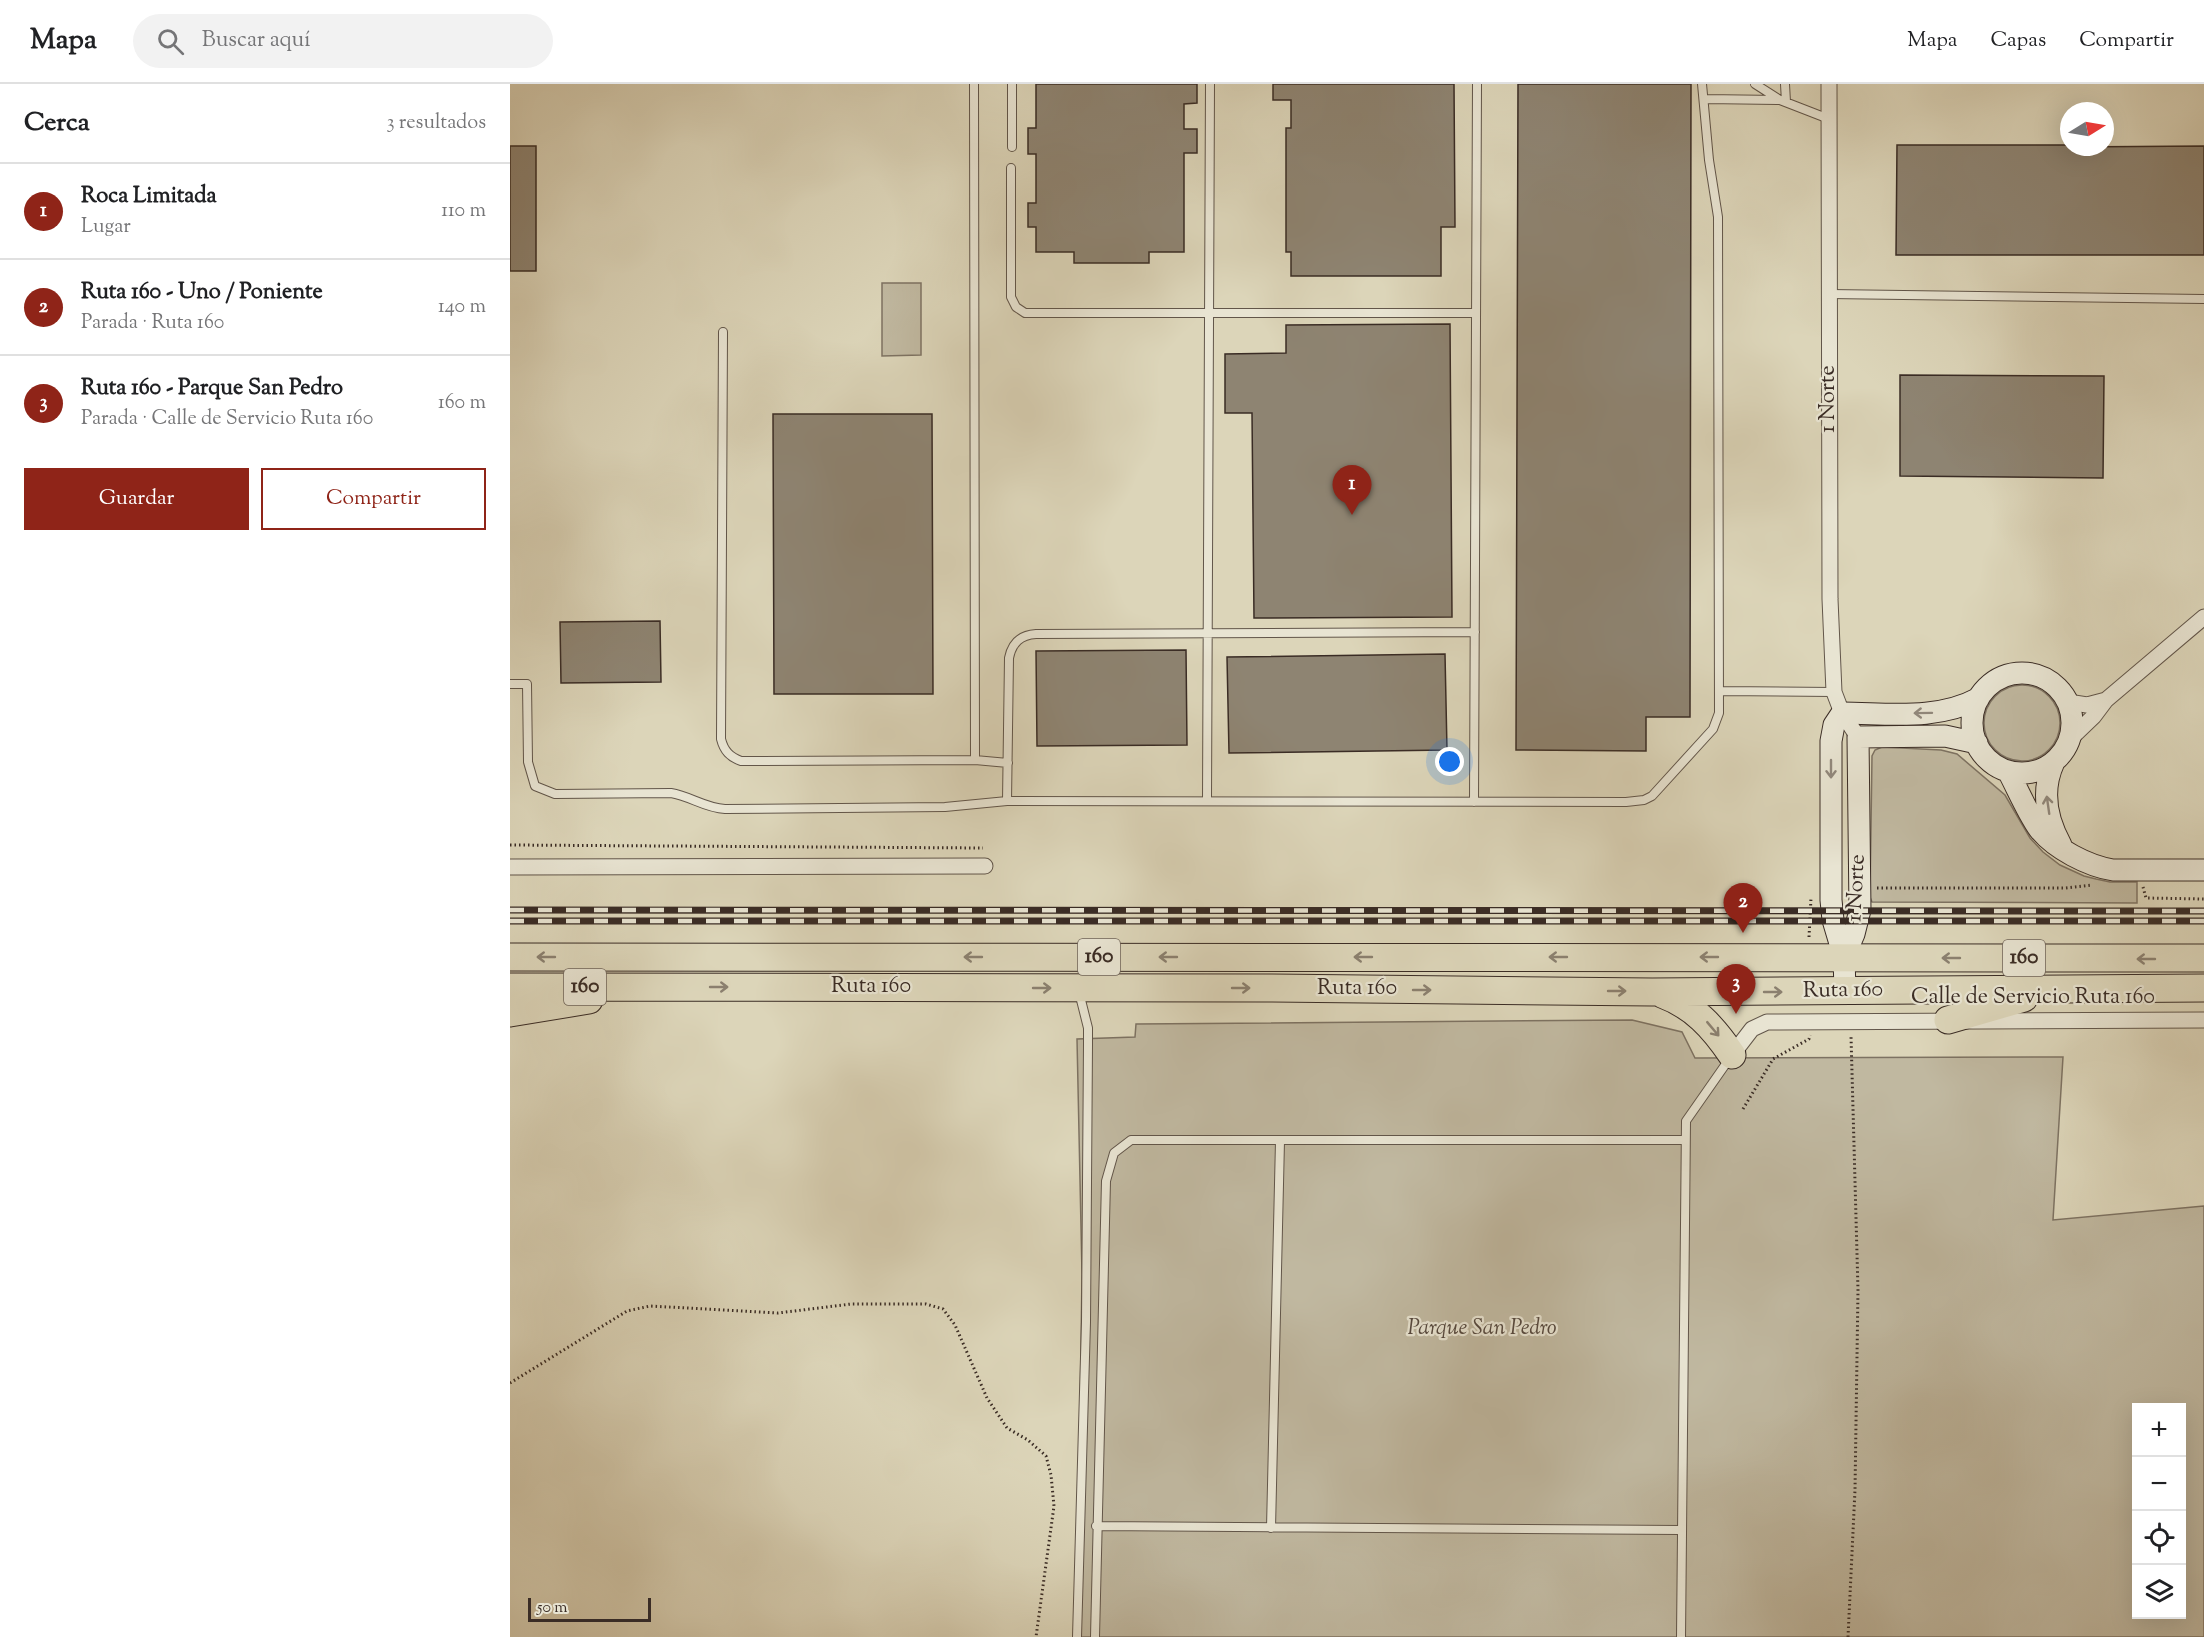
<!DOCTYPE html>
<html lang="es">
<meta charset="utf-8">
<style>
:root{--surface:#fff;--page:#f2f2f2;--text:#202124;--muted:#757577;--line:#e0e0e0;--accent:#8f2418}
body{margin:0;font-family:"Sorts Mill Goudy",serif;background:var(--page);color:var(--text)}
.controls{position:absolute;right:18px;bottom:18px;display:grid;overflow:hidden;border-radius:0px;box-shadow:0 6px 24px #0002}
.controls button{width:54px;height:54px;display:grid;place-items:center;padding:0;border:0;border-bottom:2px solid var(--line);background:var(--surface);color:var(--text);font:30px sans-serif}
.compass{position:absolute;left:1550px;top:18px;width:54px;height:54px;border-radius:50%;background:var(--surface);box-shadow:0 6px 24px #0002;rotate:79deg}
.scale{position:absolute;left:18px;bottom:15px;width:123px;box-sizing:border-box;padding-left:6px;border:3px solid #3a2c25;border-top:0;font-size:16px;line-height:21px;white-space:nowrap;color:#3a2c25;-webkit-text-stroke:4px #e8e4d2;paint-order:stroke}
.you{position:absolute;left:940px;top:678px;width:21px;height:21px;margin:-15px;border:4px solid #fff;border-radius:50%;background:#1a73e8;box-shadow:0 0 0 9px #1a73e833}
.badge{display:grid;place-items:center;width:39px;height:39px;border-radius:50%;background:var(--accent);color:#fff;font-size:20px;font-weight:700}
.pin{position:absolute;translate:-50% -50px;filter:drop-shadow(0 2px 3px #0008)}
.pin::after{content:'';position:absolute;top:32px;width:21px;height:18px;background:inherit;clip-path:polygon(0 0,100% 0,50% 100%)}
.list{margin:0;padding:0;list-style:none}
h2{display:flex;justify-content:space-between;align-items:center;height:78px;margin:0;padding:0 24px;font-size:26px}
h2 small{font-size:20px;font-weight:400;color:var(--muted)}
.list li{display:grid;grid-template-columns:39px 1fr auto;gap:18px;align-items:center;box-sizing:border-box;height:96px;padding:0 24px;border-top:2px solid var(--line)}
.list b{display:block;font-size:22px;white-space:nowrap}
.list p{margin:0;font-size:20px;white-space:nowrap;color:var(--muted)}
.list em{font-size:20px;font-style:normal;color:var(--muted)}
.actions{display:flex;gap:12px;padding:18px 24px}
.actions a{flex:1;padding:14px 0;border:2px solid var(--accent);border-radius:0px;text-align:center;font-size:21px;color:var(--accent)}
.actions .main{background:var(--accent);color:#fff}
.icon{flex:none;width:33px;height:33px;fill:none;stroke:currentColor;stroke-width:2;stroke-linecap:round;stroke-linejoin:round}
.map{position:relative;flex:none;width:1694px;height:1553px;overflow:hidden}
header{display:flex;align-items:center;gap:36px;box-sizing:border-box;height:84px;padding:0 30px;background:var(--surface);border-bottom:2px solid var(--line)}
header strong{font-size:28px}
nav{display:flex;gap:33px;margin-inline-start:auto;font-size:21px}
.search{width:420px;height:54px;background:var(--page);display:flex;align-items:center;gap:15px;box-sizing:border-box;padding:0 21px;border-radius:33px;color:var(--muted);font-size:22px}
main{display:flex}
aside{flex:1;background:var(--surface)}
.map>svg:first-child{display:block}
</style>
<header>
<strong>Mapa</strong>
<div class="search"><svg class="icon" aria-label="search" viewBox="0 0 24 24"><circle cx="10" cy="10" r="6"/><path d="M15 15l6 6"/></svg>Buscar aquí</div>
<nav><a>Mapa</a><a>Capas</a><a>Compartir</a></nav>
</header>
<main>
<aside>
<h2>Cerca<small>3 resultados</small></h2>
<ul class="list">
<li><span class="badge">1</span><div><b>Roca Limitada</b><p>Lugar</p></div><em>110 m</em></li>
<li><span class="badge">2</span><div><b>Ruta 160 - Uno / Poniente</b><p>Parada · Ruta 160</p></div><em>140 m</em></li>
<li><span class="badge">3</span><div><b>Ruta 160 - Parque San Pedro</b><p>Parada · Calle de Servicio Ruta 160</p></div><em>160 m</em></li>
</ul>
<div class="actions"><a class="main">Guardar</a><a>Compartir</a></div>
</aside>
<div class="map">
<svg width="1694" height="1553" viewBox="0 0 1694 1553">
<rect width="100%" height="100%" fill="#dcd5b9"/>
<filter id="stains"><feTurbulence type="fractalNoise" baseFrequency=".00333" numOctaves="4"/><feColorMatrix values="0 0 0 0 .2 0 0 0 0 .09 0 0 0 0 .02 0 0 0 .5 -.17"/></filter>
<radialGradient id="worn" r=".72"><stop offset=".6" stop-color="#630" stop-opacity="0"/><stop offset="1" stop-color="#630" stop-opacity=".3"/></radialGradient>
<!-- green -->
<path fill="#c0b8a0" stroke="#7d7262" stroke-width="1.5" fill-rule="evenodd" d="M372,199H411V271L372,272Z
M1474 639a38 38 0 1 1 76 0a38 38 0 1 1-76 0Z
M1372,663L1431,666L1447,670L1495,711L1520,754L1533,768L1550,781L1574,792L1586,795L1600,798H1627V819L1362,818L1360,813L1362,672L1365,666Z
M1122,936L1172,948L1185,974L1553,973L1543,1136L1694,1122V1553H567L572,1190L567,955L625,953L626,940ZM1626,1324H1672V1530H1626Z"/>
<!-- building -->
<path fill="#8e8472" stroke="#3a2c25" stroke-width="1.5" d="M526,0H687V19L674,20V45H687V69H674V168H639V179H564V168H526V143H518V119H526V70H518V44H526Z
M763,0H944L945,143H931V192H781V168H776V44H781V16H763Z
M1008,0H1181L1180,633H1136V667L1006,666Z
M1387,61H1559V63L1694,62V171H1386Z
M0,62H26V187H0Z
M940,240L942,533L744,534L742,329H715V270L776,269V241Z
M1390,291L1594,292L1593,394L1390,392Z
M263,330H422L423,610H264Z
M150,537L151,598L51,599L50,538Z
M676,566L677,661L527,662L526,567Z
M935,570L937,666L719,669L717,573Z"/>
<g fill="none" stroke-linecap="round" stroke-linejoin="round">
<defs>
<path id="lane" d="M464,0L465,676
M1245,0L1270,16L1319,35
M1275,0L1276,18
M1195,15L1268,16
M502,63V0
M501,84V213L506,223L515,229H966
M1319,210L1694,215
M213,248L211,655C214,667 220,673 231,677L465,676L498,679
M0,600H17L18,678L25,702L45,710L161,709C180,712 195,724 215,725L435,723L497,717L1116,718L1134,716L1142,712L1203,645L1209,629L1208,133L1199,76L1192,0
M1209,607L1324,608
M697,716L700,0
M497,717L499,574C502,559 510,551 526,550L965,548
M964,718L967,0
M586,1442L1171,1446
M761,1444L770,1057
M567,1553L576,1238L578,960V944L569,908
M585,1553L596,1097L604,1069L621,1056H1175
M1171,1553L1176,1037L1220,974"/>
<path id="street" d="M1319,0L1320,515L1324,608L1332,629L1348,653
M1558,618L1577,621L1596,616
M1559,656L1584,632L1596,616L1694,533
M0,783L475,782
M1222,971L1242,945L1257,938L1694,936"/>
<path id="secondary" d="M1462 639a50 50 0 1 1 100 0a50 50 0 1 1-100 0Z
M1544,678C1531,706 1536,734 1551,761
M1498,687C1508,706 1517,728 1529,745C1545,765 1578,782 1603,786H1694
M1334,873L1344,850L1350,826L1348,653L1435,652L1467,659
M1335,907L1334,873L1323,836L1321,816V657L1324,641L1332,629C1377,629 1427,637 1469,614"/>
<path id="highway" d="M0,873L1694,874
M0,903L762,904L1142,908L1694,904
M1152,910C1184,922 1203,943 1222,971
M0,929L79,916
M1438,936L1514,914"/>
</defs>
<!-- lane casing -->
<use href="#lane" stroke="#62564a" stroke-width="10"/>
<!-- street casing -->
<use href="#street" stroke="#62564a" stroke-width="17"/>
<!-- secondary casing -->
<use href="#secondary" stroke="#3a2c25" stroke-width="23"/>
<!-- highway casing -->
<use href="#highway" stroke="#3a2c25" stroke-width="29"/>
<!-- path -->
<path stroke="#3a2c25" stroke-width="3" stroke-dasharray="1.5 3" stroke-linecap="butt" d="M0,761L473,764
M1633,803L1636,814L1694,815
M1367,804H1555L1582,801
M1299,853L1301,814
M1233,1025L1263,975L1299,955L1300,951
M0,1299L117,1227L140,1222L268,1229L341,1220H416L433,1225L445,1241L477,1314L497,1344L518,1356L536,1372L541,1391L544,1422L526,1553
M1338,1553L1345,1406L1348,1206L1341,952"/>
<!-- lane -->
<use href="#lane" stroke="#e8e4d2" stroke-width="8"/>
<!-- street -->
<use href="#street" stroke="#e8e4d2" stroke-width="15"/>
<!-- secondary -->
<use href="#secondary" stroke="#e8e4d2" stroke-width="21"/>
<!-- highway -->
<use href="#highway" stroke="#dcd5b9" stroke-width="27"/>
<defs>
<path id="rail" d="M0,826L1694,827
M0,837H1694"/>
</defs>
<!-- rail casing -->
<use href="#rail" stroke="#3a2c25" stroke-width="7"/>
<!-- rail -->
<use href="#rail" stroke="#e8e4d2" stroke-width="4.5" stroke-dasharray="14" stroke-linecap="butt"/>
</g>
<!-- one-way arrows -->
<defs><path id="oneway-shaft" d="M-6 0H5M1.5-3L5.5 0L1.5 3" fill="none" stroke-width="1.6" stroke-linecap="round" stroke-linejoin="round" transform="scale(1.5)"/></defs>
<g stroke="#91887c">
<use href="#oneway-shaft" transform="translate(1413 629) rotate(179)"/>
<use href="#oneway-shaft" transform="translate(1321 685) rotate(90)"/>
<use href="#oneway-shaft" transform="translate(1538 721) rotate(-98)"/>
</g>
<g stroke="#8b806f">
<use href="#oneway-shaft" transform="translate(36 873) rotate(180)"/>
<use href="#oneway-shaft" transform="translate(463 873) rotate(-180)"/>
<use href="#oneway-shaft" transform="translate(658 873) rotate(-180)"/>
<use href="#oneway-shaft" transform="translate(853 873) rotate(-180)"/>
<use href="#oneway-shaft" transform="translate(1048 873) rotate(-180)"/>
<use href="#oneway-shaft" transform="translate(1199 873) rotate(-180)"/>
<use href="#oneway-shaft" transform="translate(1441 874) rotate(-180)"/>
<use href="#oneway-shaft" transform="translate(1636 875) rotate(-180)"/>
<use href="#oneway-shaft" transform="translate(209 903)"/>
<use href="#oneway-shaft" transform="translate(532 904)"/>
<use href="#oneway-shaft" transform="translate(731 904)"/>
<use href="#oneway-shaft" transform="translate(912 906)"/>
<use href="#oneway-shaft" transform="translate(1107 907)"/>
<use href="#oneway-shaft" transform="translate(1263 908)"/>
<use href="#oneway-shaft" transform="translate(1203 945) rotate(50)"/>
</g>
<g text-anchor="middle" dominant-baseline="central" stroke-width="4.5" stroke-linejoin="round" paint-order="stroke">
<!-- shield labels -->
<g fill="#e8e4d2" stroke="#6e6359" stroke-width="1.5">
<rect x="568" y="855" width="42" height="36" rx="4.5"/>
<rect x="1493" y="856" width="42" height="36" rx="4.5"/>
<rect x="54" y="885" width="42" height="36" rx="4.5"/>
</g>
<g font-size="21" font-weight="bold" fill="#3a2c25">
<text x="589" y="873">160</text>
<text x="1514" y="874">160</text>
<text x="75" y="903">160</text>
</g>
<!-- street labels -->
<g font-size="22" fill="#3a2c25" stroke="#e8e4d2">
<text transform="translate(1319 315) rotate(-90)">1 Norte</text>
<text transform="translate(1347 804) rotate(-87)">1 Norte</text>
<text x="361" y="903">Ruta 160</text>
<text x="847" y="905">Ruta 160</text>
<text transform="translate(1333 907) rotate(-1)">Ruta 160</text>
<text x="1523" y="914">Calle de Servicio Ruta 160</text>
</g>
<!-- park labels -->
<g font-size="22" font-style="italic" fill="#55483e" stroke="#e8e4d2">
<text x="972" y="1245">Parque San Pedro</text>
</g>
</g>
<rect width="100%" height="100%" filter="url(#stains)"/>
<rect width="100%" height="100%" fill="url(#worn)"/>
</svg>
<div class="controls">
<button>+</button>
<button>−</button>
<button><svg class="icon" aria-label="locate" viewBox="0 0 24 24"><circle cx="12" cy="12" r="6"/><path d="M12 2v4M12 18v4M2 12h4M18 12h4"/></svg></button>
<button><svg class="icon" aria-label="layers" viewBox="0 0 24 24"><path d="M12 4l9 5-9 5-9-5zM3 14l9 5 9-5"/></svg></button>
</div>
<svg class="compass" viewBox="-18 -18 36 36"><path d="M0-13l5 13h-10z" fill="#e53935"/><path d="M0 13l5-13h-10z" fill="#757577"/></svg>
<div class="scale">50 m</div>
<div class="you"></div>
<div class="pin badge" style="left:842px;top:431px">1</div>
<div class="pin badge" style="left:1233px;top:849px">2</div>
<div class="pin badge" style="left:1226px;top:930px">3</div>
</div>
</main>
